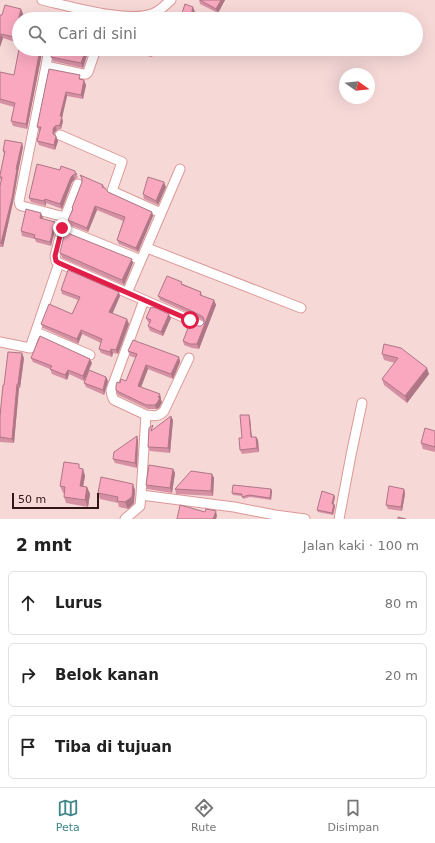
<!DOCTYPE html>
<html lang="id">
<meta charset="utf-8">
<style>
:root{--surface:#fff;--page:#f6f6f6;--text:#222;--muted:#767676;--line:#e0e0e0;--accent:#3e868a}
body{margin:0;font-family:"DejaVu Sans",sans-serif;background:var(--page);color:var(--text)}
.compass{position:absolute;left:339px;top:68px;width:36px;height:36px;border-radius:50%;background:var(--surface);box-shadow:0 4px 16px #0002;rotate:104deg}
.scale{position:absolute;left:12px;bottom:10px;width:87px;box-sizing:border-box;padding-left:4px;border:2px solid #301616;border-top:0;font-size:11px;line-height:14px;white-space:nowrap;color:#301616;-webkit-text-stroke:3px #f6d8d7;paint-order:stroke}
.stop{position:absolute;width:12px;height:12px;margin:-9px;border:3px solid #e11d48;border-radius:50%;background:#fff}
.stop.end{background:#e11d48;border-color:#fff;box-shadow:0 1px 4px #0008}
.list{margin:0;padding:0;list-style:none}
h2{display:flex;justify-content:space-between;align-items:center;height:52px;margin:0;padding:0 16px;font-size:17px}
h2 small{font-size:13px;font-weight:400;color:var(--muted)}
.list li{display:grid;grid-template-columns:26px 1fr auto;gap:12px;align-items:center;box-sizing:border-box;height:64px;margin:0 8px 8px;padding:0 8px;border:1px solid var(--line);border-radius:6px}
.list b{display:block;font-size:15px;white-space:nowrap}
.list em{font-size:13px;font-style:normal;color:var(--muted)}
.icon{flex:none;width:22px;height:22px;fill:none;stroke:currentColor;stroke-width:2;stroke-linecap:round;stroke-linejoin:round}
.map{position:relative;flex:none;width:435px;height:519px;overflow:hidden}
.search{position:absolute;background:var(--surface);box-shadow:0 4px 16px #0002;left:12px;right:12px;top:12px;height:44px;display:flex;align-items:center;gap:10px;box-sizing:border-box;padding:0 14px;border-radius:22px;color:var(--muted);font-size:15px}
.sheet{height:268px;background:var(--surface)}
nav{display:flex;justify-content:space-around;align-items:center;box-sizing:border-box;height:56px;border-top:1px solid var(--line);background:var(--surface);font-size:11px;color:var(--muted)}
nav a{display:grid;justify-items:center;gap:2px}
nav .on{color:var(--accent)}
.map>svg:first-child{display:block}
</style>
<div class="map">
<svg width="435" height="519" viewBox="0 0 435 519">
<rect width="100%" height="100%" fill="#f6d8d7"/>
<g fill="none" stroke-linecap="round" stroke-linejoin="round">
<defs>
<path id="street" d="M42,0C69,6 129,24 154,13C160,11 166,4 171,0
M96,49L88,72L86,74H83L46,66L19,201L20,205L22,206L65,217L55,256L56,261L59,263L144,300L111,390L112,396L114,400L146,415L141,495
M46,66L49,49
M60,135L122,162L112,191L161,213
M65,217L78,184
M62,228L141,260
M147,248L301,308
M127,293L180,169
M144,300L190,320L200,325
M36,332L90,355
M0,342L30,348L59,263
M146,415C153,416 159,417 164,411L189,358
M125,519L140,506L141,495L234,507L275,515L305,519
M339,519L351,455L362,403"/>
</defs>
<!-- street casing -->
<use href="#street" stroke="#dd9897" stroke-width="11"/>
<!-- street -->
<use href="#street" stroke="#fff" stroke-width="9"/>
</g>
<!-- wall -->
<path fill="#d690a4" d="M199,0H225L218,13L200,4Z
M21,9L23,14L21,19H19V28L15,42L3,38L0,47L2,15Z
M19,49H41L42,53L27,129L13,126L11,121L14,107L0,103V72L14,75Z
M53,49H89L83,68L53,61L51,57Z
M135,49H154L152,57L137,54Z
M176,49H195L193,54Z
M49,69L82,80L86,85L83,99L67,96L62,118L63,121L61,129L57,130L54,133L58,141L55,150L39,145L37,141L40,131H39L37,127Z
M23,147L18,172V173L13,202L3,247H0V186L1,181L0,178V175L4,154L3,151Z
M60,170L75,171L78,178L75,179L72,182L62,209L46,203V206L31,202L29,198Z
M80,175L103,185L105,188L108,192L152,212L153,216L138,252L119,244L117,240L123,221L97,210L88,232L70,225L68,220L72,210V208L82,182V180Z
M166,187L158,205L144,199L143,194Z
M43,218V219L55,222L56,226L51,246L36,242L35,239L22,236L21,231Z
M60,252L133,263L124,285L62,258Z
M183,284L201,292L202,296L214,300L216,305L199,349L192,348L184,345L183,341L198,326H201L204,323V321L195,316L160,300L158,296Z
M61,290L120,296L112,314L129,324L118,354L113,353L112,357L101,353L99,349L101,343L82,334L78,344L43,328L41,324L72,314L78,300L62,294Z
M153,308L171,318L163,336L150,331L148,326L149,323L148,322L146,318Z
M384,344L429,374L407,403L384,385L382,379L395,363L384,360L382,354Z
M128,351L179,357L180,362L173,379L148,369L141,387L161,398V400L162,402L159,408L156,409H148L118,395L116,390L126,381L136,358L130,356Z
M24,358L20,388H19L14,443L0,442V416L4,385Z
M31,358L92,363L84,381L69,374L67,380L52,374L50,369L33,362Z
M106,377L108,381L104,395L86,387L84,383Z
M249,415L250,418L252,437H256L258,440L259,452L242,454L240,450L242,438Z
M173,420L170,453L150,451L148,447L154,429Z
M435,431V452L423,449L421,443Z
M137,436L138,441L137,468L115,463L113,459Z
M81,469H83L85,476L83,487H87L90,494L88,507L66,503L64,497L65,493H63L60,486Z
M173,469L175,473L172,493L147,489L146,485Z
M212,474L214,478L213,496L176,494L175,489Z
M271,489L272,491L271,500L250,497L243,499L242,496L233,495L232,493Z
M404,489L405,494L402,511L388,509L386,505Z
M135,490L134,503L128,509L119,507L118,503L100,499L98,493Z
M335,497L333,504L335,506L333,515L318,512L317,510Z"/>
<!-- shaded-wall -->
<path fill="#ae7686" d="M221,0H225L218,13L216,9Z
M193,7L195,12L193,19H190Z
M21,9L23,14L21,19H19V28L15,42L14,37Z
M1,34L3,38L0,47V37Z
M40,49H41L42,53L27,129L26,124Z
M86,49H89L83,68L81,63Z
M151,49H154L152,57L151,52Z
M192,49H195L193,54Z
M84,80L86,85L83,99L81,95Z
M66,92L67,96L62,118L63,121L61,129L60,125V116Z
M55,126L57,130L54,133L55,138L53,134V129Z
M56,136L58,141L55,150L54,145Z
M22,143L23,147L18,172V173L13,202L3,247L1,243Z
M73,175L75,179L72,182L62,209L60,204L71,177Z
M164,182L166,187L158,205L156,201Z
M45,199L46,203V206L44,201Z
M95,206L97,210L88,232L87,228Z
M152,212L153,216L138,252L136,248Z
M41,213L43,218L42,222L40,218Z
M55,222L56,226L51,246L50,242Z
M132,259L133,263L124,285L122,280Z
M119,292L120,296L111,317L109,312Z
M214,300L216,305L199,349L197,344Z
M169,314L171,318L163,336L161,332Z
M127,319L129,324L118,354L116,350Z
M81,330L82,334L78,344L77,339Z
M111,349L113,353L112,357L110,352Z
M22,353L24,358L20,388L18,384Z
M179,357L180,362L173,379L171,374Z
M90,359L92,363L84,381L83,376Z
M146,365L148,369L140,390L138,386Z
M427,368L429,374L407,403L405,396Z
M68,370L69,374L67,380L65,375Z
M106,377L108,381L104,395L103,390Z
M17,384L19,388L14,443L12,439Z
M160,394L161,398V400L162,402L159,408L156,409L155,405Z
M249,415L250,418L252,441L251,437Z
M171,416L173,420L170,453L168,448Z
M137,436L138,441L137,468L135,463Z
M256,437L258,440L259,452L257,448Z
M83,469L85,476L82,492L80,486Z
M173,469L175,473L172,493L170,488Z
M212,474L214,478L213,496L211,491Z
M133,484L135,490L134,503L128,509L125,502Z
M87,487L90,494L88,507L85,500Z
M271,489L272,491L271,500L270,498Z
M404,489L405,494L402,511L401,507Z
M334,495L335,497L333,506L332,504Z
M334,504L335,506L333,515L332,513Z
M216,511L217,516L216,519H213Z"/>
<!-- building -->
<path fill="#f9a8bf" stroke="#ae7686" d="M200,0H221L216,9Z
M185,4L193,7L190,19H180Z
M5,5L21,9L14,37L1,34L0,37V15H2Z
M19,49H40L26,124L11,121L15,103L0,99V72L14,75Z
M53,49H86L81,63L51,57Z
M135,49H151V52Z
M49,69L80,75L79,79L84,80L81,95L66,92L60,116H62L60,125L55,126L53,129V134L56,136L54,145L37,141L41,127H37Z
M5,140L22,143L16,169H17L12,198L1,243H0V186L2,177H0V175L5,151H3Z
M37,164L60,170L61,166L75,171V173L77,174L73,175L71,177L60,204L45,199L44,201L29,198Z
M80,175L103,185L102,187L105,188L108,192L152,212L136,248L117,240L125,217L95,206L87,228L68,220L73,209L72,208L82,182V178Z
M148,177L164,182L156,201L143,194Z
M26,209L41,213L40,218L55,222L50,242L34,238L35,235L21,231Z
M65,232L132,259L122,280L60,253V252Z
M68,270L119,292L109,312L127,319L116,350L111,349L110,352L99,349L102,339L81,330L77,339L41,324L49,304L72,314L80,297L61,290Z
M167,276L182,282L181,284L201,292L200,295L214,300L197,344H190L183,341L190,323L198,326H201L204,323V320L203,317L194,312L158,296Z
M151,307L153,308V307L169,314L161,332L148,326L151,320L146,318Z
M40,336L90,359L83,376L68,370L65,375L50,369L52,366L31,358Z
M133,340L179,357L171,374L146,365L138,386L160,394L158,397L160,398L157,403L155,405H146L117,391L116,390V386L117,382L120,383L121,379L126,381L137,354L128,351Z
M384,344L401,348L427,368L405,396L382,379L398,358L382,354Z
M8,352L22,353L18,384H17L12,439L0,437V416L3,385H4Z
M89,370L106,377L103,390L84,383Z
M240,415H249L251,437H256L257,448L240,450L239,438H242Z
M171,416L168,448L148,447L149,428L153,425L151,431Z
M425,428L435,431V447L421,443Z
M137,436L135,463L113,459L114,452Z
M64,462L79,464V468L83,469L80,486L87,487L85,500L64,497L65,487L60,486Z
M149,465L173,469L170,488L146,485Z
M191,471L212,474L211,491L175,489Z
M101,477L133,484L132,497L125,502L117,501L118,497L98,493Z
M233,485L271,489L270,498L249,495L242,497V494L232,493Z
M389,486L404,489L401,507L386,505Z
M322,491L334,495L332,504H334L332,513L317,510Z
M180,505L205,512L206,509L216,511L213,519H177Z
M398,517L406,519H398Z"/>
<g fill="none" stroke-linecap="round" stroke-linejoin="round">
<!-- route -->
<path stroke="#e11d48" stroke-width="5" d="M62,228L55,256L56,261L59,263L190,320"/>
</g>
</svg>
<svg class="compass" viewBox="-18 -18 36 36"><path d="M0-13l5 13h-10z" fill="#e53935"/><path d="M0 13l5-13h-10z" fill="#767676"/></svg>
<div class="scale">50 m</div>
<div class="stop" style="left:190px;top:320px"></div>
<div class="stop end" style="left:62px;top:228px"></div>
<div class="search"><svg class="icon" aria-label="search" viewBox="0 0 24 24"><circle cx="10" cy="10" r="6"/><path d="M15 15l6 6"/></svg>Cari di sini</div>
</div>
<section class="sheet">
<h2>2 mnt<small>Jalan kaki · 100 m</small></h2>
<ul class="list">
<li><svg class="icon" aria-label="ahead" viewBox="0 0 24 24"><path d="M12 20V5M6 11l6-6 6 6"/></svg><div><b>Lurus</b></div><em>80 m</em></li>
<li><svg class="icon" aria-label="right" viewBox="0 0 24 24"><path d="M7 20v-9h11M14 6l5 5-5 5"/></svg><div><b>Belok kanan</b></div><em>20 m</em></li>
<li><svg class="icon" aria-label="arrive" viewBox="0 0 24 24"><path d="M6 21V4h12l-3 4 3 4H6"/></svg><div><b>Tiba di tujuan</b></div></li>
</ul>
</section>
<nav>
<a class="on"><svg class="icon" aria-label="map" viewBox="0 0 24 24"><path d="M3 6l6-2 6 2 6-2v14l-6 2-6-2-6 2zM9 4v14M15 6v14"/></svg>Peta</a>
<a><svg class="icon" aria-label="directions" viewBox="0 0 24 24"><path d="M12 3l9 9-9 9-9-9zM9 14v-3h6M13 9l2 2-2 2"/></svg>Rute</a>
<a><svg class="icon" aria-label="saved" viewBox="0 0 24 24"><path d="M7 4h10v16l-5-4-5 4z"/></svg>Disimpan</a>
</nav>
